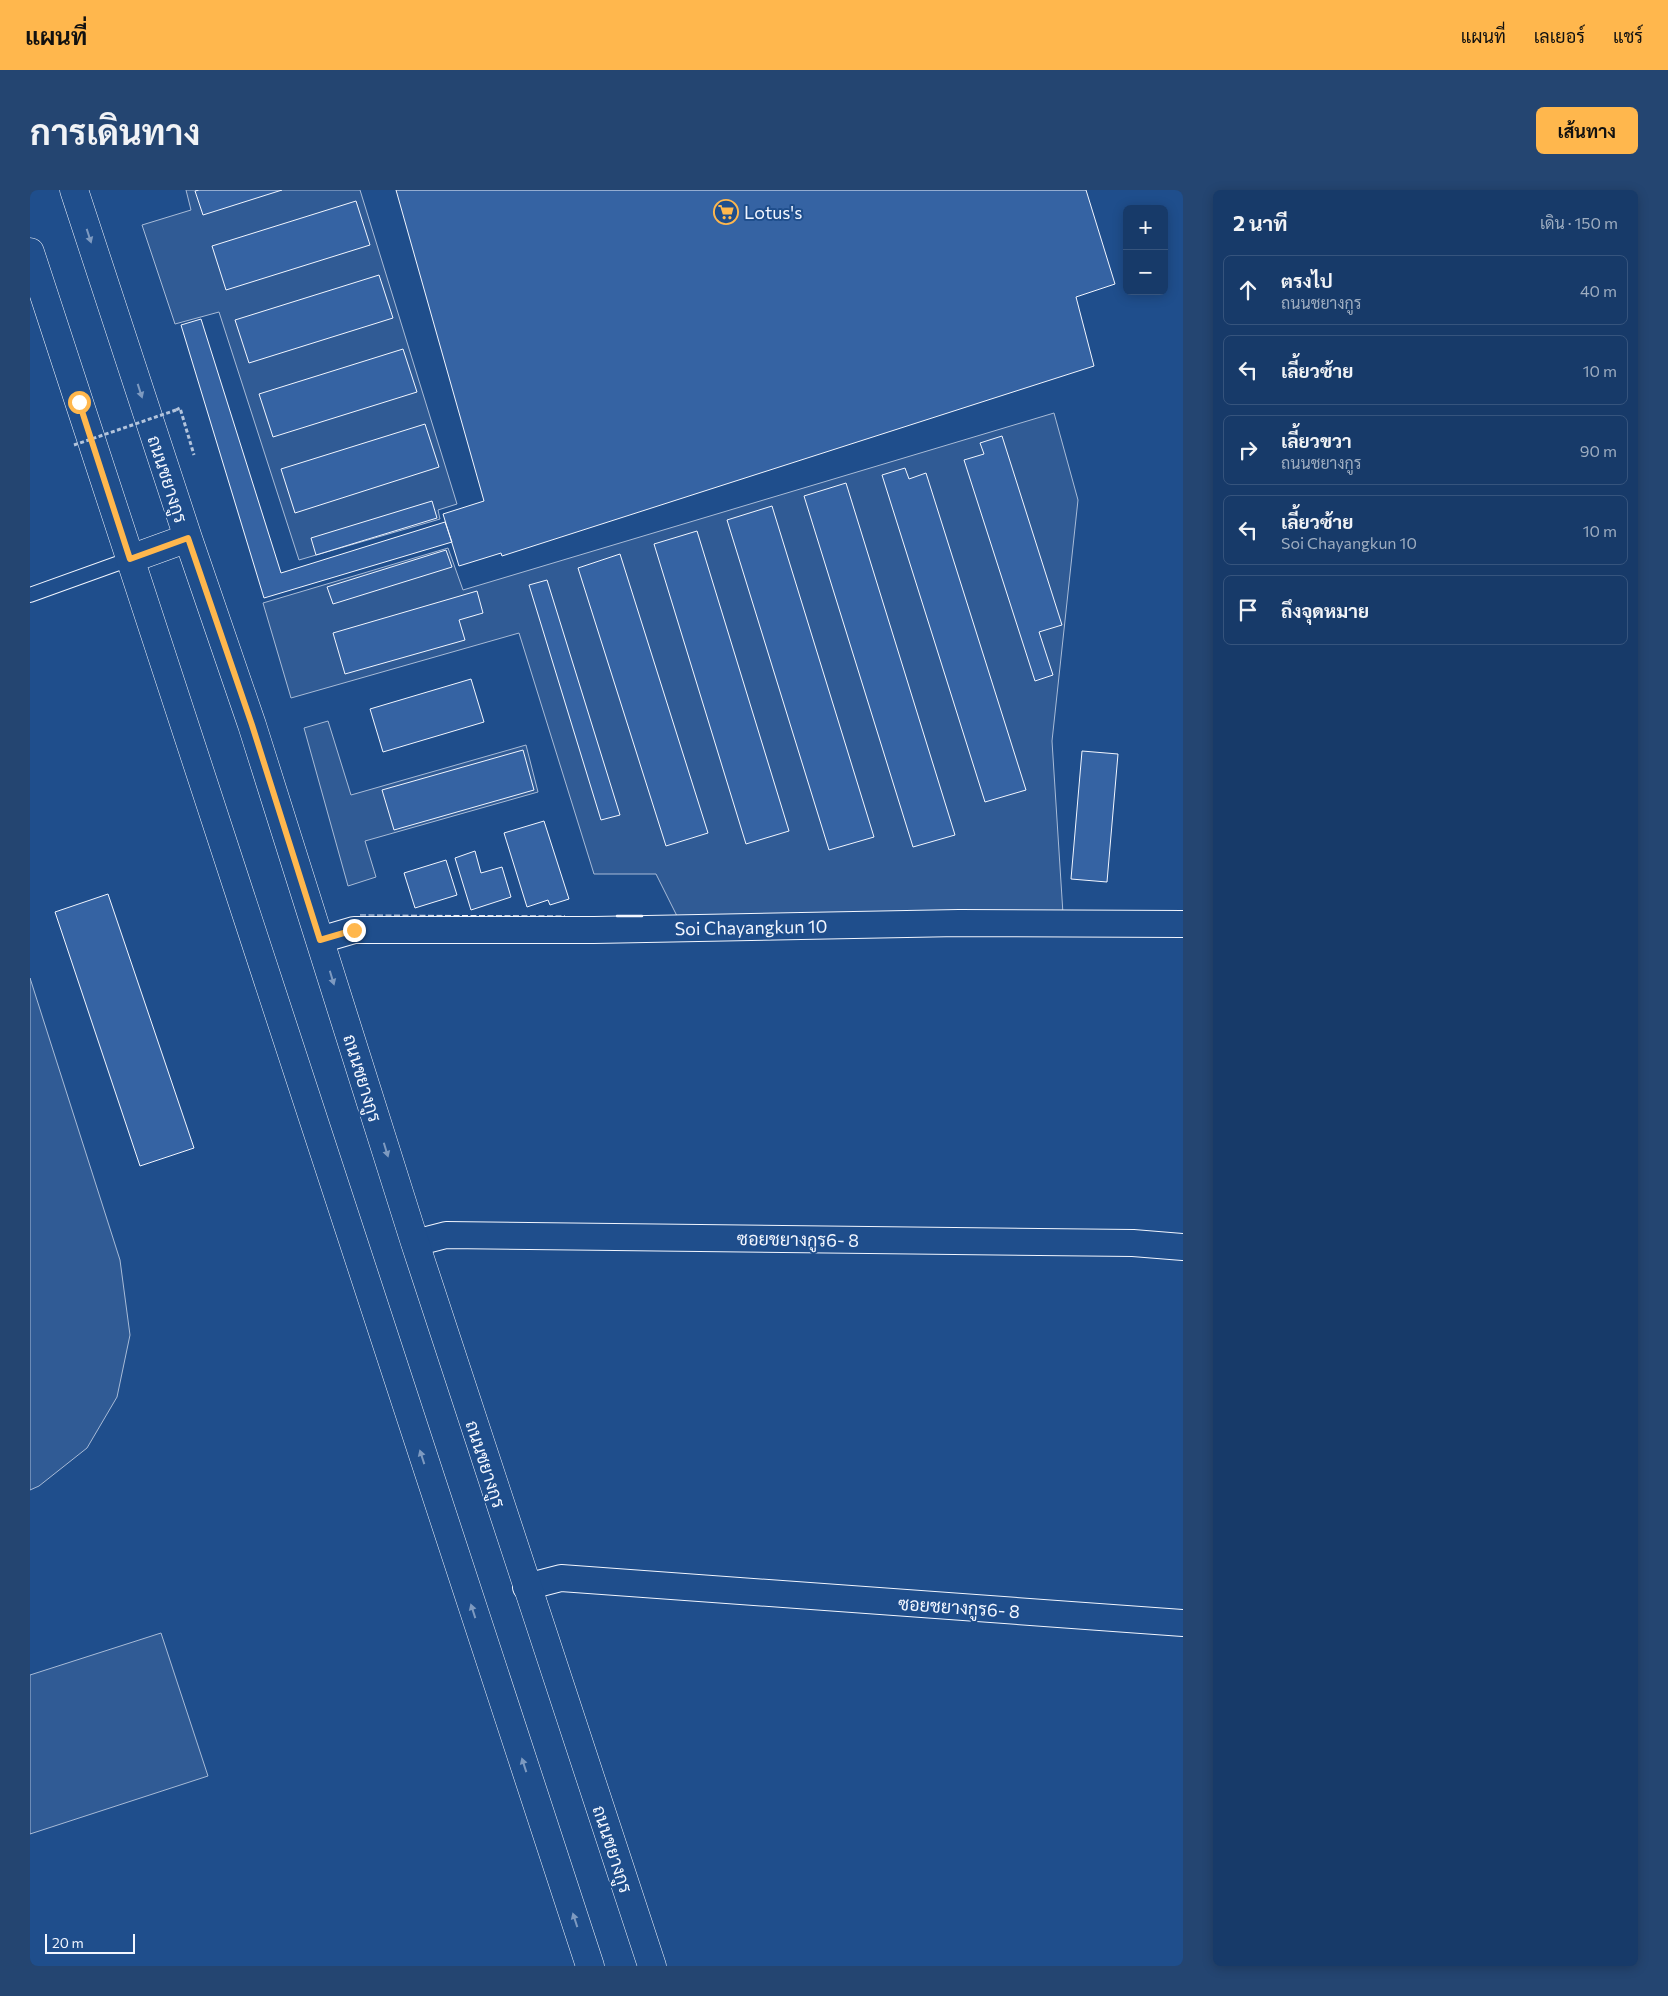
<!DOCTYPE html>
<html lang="th">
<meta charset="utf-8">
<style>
:root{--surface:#173a69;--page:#244571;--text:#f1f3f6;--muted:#9eadc0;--line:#36547d;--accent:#ffb74d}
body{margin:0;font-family:Commissioner,Sarabun,sans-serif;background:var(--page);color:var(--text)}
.controls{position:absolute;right:15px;top:15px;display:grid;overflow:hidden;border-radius:8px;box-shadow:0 2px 12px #0003}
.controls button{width:45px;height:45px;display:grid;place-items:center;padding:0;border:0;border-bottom:1px solid var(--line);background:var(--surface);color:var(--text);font:25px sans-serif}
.scale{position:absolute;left:15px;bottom:12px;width:90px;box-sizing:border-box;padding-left:5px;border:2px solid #f2f6ff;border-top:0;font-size:14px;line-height:18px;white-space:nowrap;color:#f2f6ff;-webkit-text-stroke:4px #1f4e8c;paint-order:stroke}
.stop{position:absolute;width:15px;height:15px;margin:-11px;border:4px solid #ffb74d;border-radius:50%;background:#fff}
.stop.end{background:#ffb74d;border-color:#fff;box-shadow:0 1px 5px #0008}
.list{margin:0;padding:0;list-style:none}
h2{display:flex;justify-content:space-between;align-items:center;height:65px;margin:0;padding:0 20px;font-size:21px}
h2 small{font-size:16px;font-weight:400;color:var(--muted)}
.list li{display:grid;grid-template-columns:32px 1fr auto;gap:15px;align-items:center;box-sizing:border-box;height:70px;margin:0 10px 10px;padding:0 10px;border:1px solid var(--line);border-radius:8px}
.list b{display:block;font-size:19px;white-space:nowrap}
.list p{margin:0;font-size:16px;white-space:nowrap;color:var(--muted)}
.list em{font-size:16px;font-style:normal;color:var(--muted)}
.icon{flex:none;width:28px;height:28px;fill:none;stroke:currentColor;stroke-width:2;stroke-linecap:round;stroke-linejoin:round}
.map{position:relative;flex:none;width:1153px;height:1776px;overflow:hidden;border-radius:8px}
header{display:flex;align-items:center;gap:30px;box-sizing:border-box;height:70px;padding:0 25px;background:var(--accent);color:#111}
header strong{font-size:24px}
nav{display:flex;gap:28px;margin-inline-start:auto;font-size:18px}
.intro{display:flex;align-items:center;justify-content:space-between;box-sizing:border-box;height:120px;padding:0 30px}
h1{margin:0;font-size:35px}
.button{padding:12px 22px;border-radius:8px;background:var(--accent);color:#111;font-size:18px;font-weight:700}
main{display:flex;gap:30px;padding:0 30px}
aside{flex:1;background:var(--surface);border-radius:8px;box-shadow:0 2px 12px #0003}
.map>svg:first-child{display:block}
</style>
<header>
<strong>แผนที่</strong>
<nav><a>แผนที่</a><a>เลเยอร์</a><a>แชร์</a></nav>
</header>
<div class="intro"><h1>การเดินทาง</h1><a class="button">เส้นทาง</a></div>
<main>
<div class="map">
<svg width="1153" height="1776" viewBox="0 0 1153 1776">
<rect width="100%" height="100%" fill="#1f4e8c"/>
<!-- built -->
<path fill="#305b95" stroke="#a8bbd7" d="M156,0H330L427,314L408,320L410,329L269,370L189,122L145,134L112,35L161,20Z
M1024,223L1048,310L1022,551L1033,724L648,728L626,684H564L489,443L261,508L233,413L418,358L433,400Z
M298,531L321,605L496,555L508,602L335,651L346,687L318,696L274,538Z
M0,788L90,1070L100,1145L87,1207L57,1258L9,1296L0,1300Z
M131,1443L178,1586L0,1644V1485Z"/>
<!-- building -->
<path fill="#3563a3" stroke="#f2f6ff" d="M169,0H252L173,25L165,1Z
M366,0H1056L1085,94L1046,107L1064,176L472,366L471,363L429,376L413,324L454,311Z
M326,11L340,55L196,100L182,56Z
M349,85L363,128L219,173L205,130Z
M171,129L251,383L415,332L422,352L234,408L151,135Z
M373,159L387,202L243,247L229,204Z
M395,234L409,277L265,323L251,279Z
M972,246L1032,435L1009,442L1023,485L1005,491L934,270L954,264L950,253Z
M875,278L879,289L896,283L996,600L955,612L852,285Z
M816,293L925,645L883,657L774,306Z
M402,311L407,328L286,365L281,348Z
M742,316L844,647L799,660L697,330Z
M667,341L759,641L716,654L624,354Z
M416,360L422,377L303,414L297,397Z
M590,364L678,643L636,656L548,378Z
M517,390L590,625L571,630L499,395Z
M447,401L453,423L429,430L435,450L315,484L303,443Z
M441,489L454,532L353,562L340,519Z
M493,560L504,600L364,640L352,600Z
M1052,561L1088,564L1077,692L1041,689Z
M514,631L539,709L520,715L518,710L497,717L474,643Z
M445,661L451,683L472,677L481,707L441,720L425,668Z
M416,670L427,705L385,718L374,683Z
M78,704L164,958L110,976L25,722Z"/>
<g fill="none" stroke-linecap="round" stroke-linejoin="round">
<defs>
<path id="service" d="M0,405L100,369"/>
<path id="minor" d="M290,750L324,740H564L929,733L1153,734
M385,1053L416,1045L1103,1053L1153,1057
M496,1397L531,1388L1153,1433"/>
<path id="primary" d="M44,0L158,348L222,535L385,1053L622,1776
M0,62L560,1776
M100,369L158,348"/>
</defs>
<!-- service casing -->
<use href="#service" stroke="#f2f6ff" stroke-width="16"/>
<!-- minor casing -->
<use href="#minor" stroke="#f2f6ff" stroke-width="28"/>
<!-- primary casing -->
<use href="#primary" stroke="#f2f6ff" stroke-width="29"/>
<!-- path -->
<path stroke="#b3c4dc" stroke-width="3" stroke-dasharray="4 2.5" stroke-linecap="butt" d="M146,220L150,218L164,265"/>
<!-- service -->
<use href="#service" stroke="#1f4e8c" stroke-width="14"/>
<!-- minor -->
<use href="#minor" stroke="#1f4e8c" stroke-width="26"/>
<!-- primary -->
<use href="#primary" stroke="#1f4e8c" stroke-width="28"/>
<!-- path-bridge -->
<path stroke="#b3c4dc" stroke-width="3" stroke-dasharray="4 2.5" stroke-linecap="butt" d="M44,255L146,220"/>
<!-- fence -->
<path stroke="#f2f6ff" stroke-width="1" stroke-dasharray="6 2.5" stroke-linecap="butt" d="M330,725L535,726"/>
<!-- wall -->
<path stroke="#f2f6ff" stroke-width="2.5" d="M587,726H612"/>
</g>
<!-- one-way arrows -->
<defs><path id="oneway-solid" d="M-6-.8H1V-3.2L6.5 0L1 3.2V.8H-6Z" transform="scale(1.25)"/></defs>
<g fill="#7e9ac0">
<use href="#oneway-solid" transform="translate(59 46) rotate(72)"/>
<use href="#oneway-solid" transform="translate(110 201) rotate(72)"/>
<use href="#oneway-solid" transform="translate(302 788) rotate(73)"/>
<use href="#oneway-solid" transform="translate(356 960) rotate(73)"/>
<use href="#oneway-solid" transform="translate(392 1267) rotate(-108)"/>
<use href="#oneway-solid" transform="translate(443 1421) rotate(-108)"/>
<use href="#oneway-solid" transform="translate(494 1575) rotate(-108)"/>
<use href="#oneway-solid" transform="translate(545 1730) rotate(-108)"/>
</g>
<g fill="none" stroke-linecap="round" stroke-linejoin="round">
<!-- route -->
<path stroke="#ffb74d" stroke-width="6" d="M49,212L100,369L158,348L222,535L290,750L324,740"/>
</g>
<!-- icons -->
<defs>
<symbol id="supermarket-ring" viewBox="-11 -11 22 22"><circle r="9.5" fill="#1f4e8c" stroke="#ffb74d" stroke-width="1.5"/><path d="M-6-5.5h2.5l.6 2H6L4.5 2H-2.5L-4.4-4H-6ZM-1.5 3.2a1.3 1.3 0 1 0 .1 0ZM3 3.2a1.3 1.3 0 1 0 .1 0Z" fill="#ffb74d"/></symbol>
</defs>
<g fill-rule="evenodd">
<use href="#supermarket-ring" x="682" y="8" width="28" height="28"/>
</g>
<g text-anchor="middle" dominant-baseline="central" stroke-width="4" stroke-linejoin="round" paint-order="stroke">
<!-- poi labels -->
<g font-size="18" fill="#f2f6ff" stroke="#1f4e8c" text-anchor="start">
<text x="714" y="22">Lotus's</text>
</g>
<!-- street labels -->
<g font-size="18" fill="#f2f6ff" stroke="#1f4e8c">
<text transform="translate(138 289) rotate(72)">ถนนชยางกูร</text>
<text transform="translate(721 737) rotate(-1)">Soi Chayangkun 10</text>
<text transform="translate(333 888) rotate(73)">ถนนชยางกูร</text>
<text transform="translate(768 1049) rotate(1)">ซอยชยางกูร6- 8</text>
<text transform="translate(456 1274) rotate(72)">ถนนชยางกูร</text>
<text transform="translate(929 1417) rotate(4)">ซอยชยางกูร6- 8</text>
<text transform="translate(583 1659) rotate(72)">ถนนชยางกูร</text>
</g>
</g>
</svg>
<div class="controls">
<button>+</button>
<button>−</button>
</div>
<div class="scale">20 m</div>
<div class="stop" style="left:49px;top:212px"></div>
<div class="stop end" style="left:324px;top:740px"></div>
</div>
<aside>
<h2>2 นาที<small>เดิน · 150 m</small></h2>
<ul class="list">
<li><svg class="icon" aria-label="ahead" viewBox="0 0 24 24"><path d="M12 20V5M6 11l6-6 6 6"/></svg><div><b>ตรงไป</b><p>ถนนชยางกูร</p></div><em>40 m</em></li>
<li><svg class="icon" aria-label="left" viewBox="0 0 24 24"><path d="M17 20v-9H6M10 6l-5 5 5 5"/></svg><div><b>เลี้ยวซ้าย</b></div><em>10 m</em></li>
<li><svg class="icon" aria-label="right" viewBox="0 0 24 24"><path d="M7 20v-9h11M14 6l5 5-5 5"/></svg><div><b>เลี้ยวขวา</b><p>ถนนชยางกูร</p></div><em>90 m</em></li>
<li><svg class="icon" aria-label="left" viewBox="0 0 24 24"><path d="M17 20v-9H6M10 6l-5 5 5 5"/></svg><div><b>เลี้ยวซ้าย</b><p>Soi Chayangkun 10</p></div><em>10 m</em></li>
<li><svg class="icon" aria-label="arrive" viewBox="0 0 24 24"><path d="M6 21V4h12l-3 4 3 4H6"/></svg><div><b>ถึงจุดหมาย</b></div></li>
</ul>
</aside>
</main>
